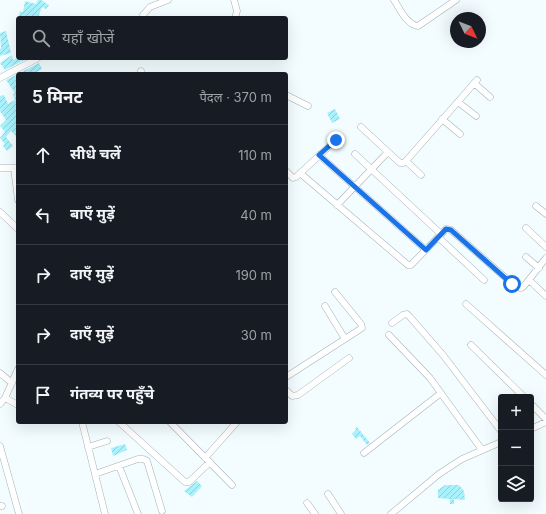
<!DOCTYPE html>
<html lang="hi">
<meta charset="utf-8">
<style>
:root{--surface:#171b24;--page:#242831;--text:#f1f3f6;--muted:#9ea1a6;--line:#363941}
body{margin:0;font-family:Inter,"Noto Sans Devanagari",sans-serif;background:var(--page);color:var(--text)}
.controls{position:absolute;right:12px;bottom:12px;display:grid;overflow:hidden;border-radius:4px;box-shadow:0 4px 16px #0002}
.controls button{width:36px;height:36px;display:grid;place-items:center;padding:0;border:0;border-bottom:1px solid var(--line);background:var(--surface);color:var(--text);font:20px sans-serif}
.compass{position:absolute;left:450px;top:12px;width:36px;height:36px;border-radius:50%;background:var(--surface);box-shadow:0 4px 16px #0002;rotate:133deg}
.stop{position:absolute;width:12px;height:12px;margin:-9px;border:3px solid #1a73e8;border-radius:50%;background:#fff}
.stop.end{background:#1a73e8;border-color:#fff;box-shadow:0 1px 4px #0008}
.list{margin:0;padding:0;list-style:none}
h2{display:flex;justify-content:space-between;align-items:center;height:52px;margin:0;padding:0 16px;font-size:17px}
h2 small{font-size:13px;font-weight:400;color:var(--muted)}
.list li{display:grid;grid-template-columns:26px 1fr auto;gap:12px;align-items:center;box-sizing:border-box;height:60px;padding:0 16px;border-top:1px solid var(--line)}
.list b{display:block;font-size:15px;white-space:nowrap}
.list em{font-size:13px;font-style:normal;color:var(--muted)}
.icon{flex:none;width:22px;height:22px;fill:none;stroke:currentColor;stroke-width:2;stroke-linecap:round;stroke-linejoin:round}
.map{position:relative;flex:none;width:546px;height:514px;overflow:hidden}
.search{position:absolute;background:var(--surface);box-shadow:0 4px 16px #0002;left:16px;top:16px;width:272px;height:44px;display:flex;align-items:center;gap:10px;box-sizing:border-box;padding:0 14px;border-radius:4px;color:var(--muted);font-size:15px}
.panel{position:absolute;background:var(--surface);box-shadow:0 4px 16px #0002;left:16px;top:72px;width:272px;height:352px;border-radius:4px}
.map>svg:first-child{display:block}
</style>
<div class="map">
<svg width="546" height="514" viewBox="0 0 546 514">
<defs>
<pattern id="building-hatch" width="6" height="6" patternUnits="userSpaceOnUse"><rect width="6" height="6" fill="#a9f1fc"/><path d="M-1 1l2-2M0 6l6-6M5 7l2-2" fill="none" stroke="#90ced7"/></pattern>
</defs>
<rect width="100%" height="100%" fill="#f3fdff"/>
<!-- building -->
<path fill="url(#building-hatch)" d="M38,0H41L49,5L46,9L42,7L38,18H18L20,11L23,12L25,1L36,4Z
M6,31L11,53L0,56V49L1,48L0,33Z
M12,55L13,60L18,58H28L5,70L0,63Z
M39,63L42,69L33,74H18V138L11,131L6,137L13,146L7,151L3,146L5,144L0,138L5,132L0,126L6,120L0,111V96L4,95L8,104L15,100L13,94L15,93L6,80Z
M335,109L340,119L332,123L327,113Z
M357,427L370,443L367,445L360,436L356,439L352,434L356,430L355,428Z
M125,444L127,450L113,456L111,448Z
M197,481L202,486L192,497L184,491Z
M445,485H459L464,491L465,500L454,499V504H450V499L438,498V490Z"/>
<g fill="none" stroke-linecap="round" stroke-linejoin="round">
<defs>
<path id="street" d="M234,0L237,11L235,18
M394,0C400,9 406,24 418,26L456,0
M144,18L143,15L150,7L168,0
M141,74V71
M0,78L38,58
M474,83L490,97
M286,95L308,106
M458,102L476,116
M442,119L460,134
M361,127L400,163H403L406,161L477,80
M355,154L441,234
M319,155L426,250
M406,161L421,175
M0,168H18
M14,168L18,200
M286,171L293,178L296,177L336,140
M300,173L408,265H411L446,229L451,230L516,287L521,288L524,286L546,258
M337,205L388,152
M536,206L546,214
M0,212L18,229
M526,228L546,247
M438,237L484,280
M526,257L539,268
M529,280L546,296
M466,304L546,375
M325,306L345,339
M392,323L403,315L407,314L410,317L443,355L501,431
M389,335L430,378L482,450
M471,345L524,397
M0,373L12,383
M286,377L362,328L361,324L335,292
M286,390L292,396L298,395L349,358
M5,398L18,405
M0,404L5,398L18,369
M531,404L546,419
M82,422L105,514
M119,422L185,482H189L210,462
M170,422L232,485
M531,429L546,422
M0,446L19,514
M88,447L107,441
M364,453L441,393
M205,458L237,422
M119,466L138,514
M95,474L138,459H143L147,461L162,511
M328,494L341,514
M307,503L315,514
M0,506H2
M391,514L439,474L462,459L501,442"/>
</defs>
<!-- street casing -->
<use href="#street" stroke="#a3b2b5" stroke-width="7"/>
<!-- street -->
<use href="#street" stroke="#fff" stroke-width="6"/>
</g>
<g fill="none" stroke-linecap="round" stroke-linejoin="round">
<!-- route -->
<path stroke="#1a73e8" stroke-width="5" d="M336,140L319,155L426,250L446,229L451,230L512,284"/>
</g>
</svg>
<div class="controls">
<button>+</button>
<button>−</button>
<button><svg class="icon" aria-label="layers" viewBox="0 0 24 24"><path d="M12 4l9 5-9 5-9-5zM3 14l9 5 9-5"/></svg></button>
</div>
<svg class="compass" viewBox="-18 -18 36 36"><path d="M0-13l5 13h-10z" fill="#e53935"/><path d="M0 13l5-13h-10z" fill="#9ea1a6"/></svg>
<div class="stop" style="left:512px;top:284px"></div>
<div class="stop end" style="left:336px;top:140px"></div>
<div class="search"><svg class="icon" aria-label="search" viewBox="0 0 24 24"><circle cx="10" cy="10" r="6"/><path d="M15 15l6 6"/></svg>यहाँ खोजें</div>
<section class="panel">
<h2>5 मिनट<small>पैदल · 370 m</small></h2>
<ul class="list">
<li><svg class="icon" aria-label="ahead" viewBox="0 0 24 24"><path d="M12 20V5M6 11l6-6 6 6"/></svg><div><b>सीधे चलें</b></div><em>110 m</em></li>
<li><svg class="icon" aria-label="left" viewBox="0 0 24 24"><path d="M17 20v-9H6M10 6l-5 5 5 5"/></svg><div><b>बाएँ मुड़ें</b></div><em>40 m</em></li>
<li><svg class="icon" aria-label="right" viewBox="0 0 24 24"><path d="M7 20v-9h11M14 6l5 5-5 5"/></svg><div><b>दाएँ मुड़ें</b></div><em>190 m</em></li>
<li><svg class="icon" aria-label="right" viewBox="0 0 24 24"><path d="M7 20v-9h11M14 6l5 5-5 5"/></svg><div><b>दाएँ मुड़ें</b></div><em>30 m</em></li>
<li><svg class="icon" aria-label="arrive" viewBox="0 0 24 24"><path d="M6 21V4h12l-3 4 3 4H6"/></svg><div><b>गंतव्य पर पहुँचे</b></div></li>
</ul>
</section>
</div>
